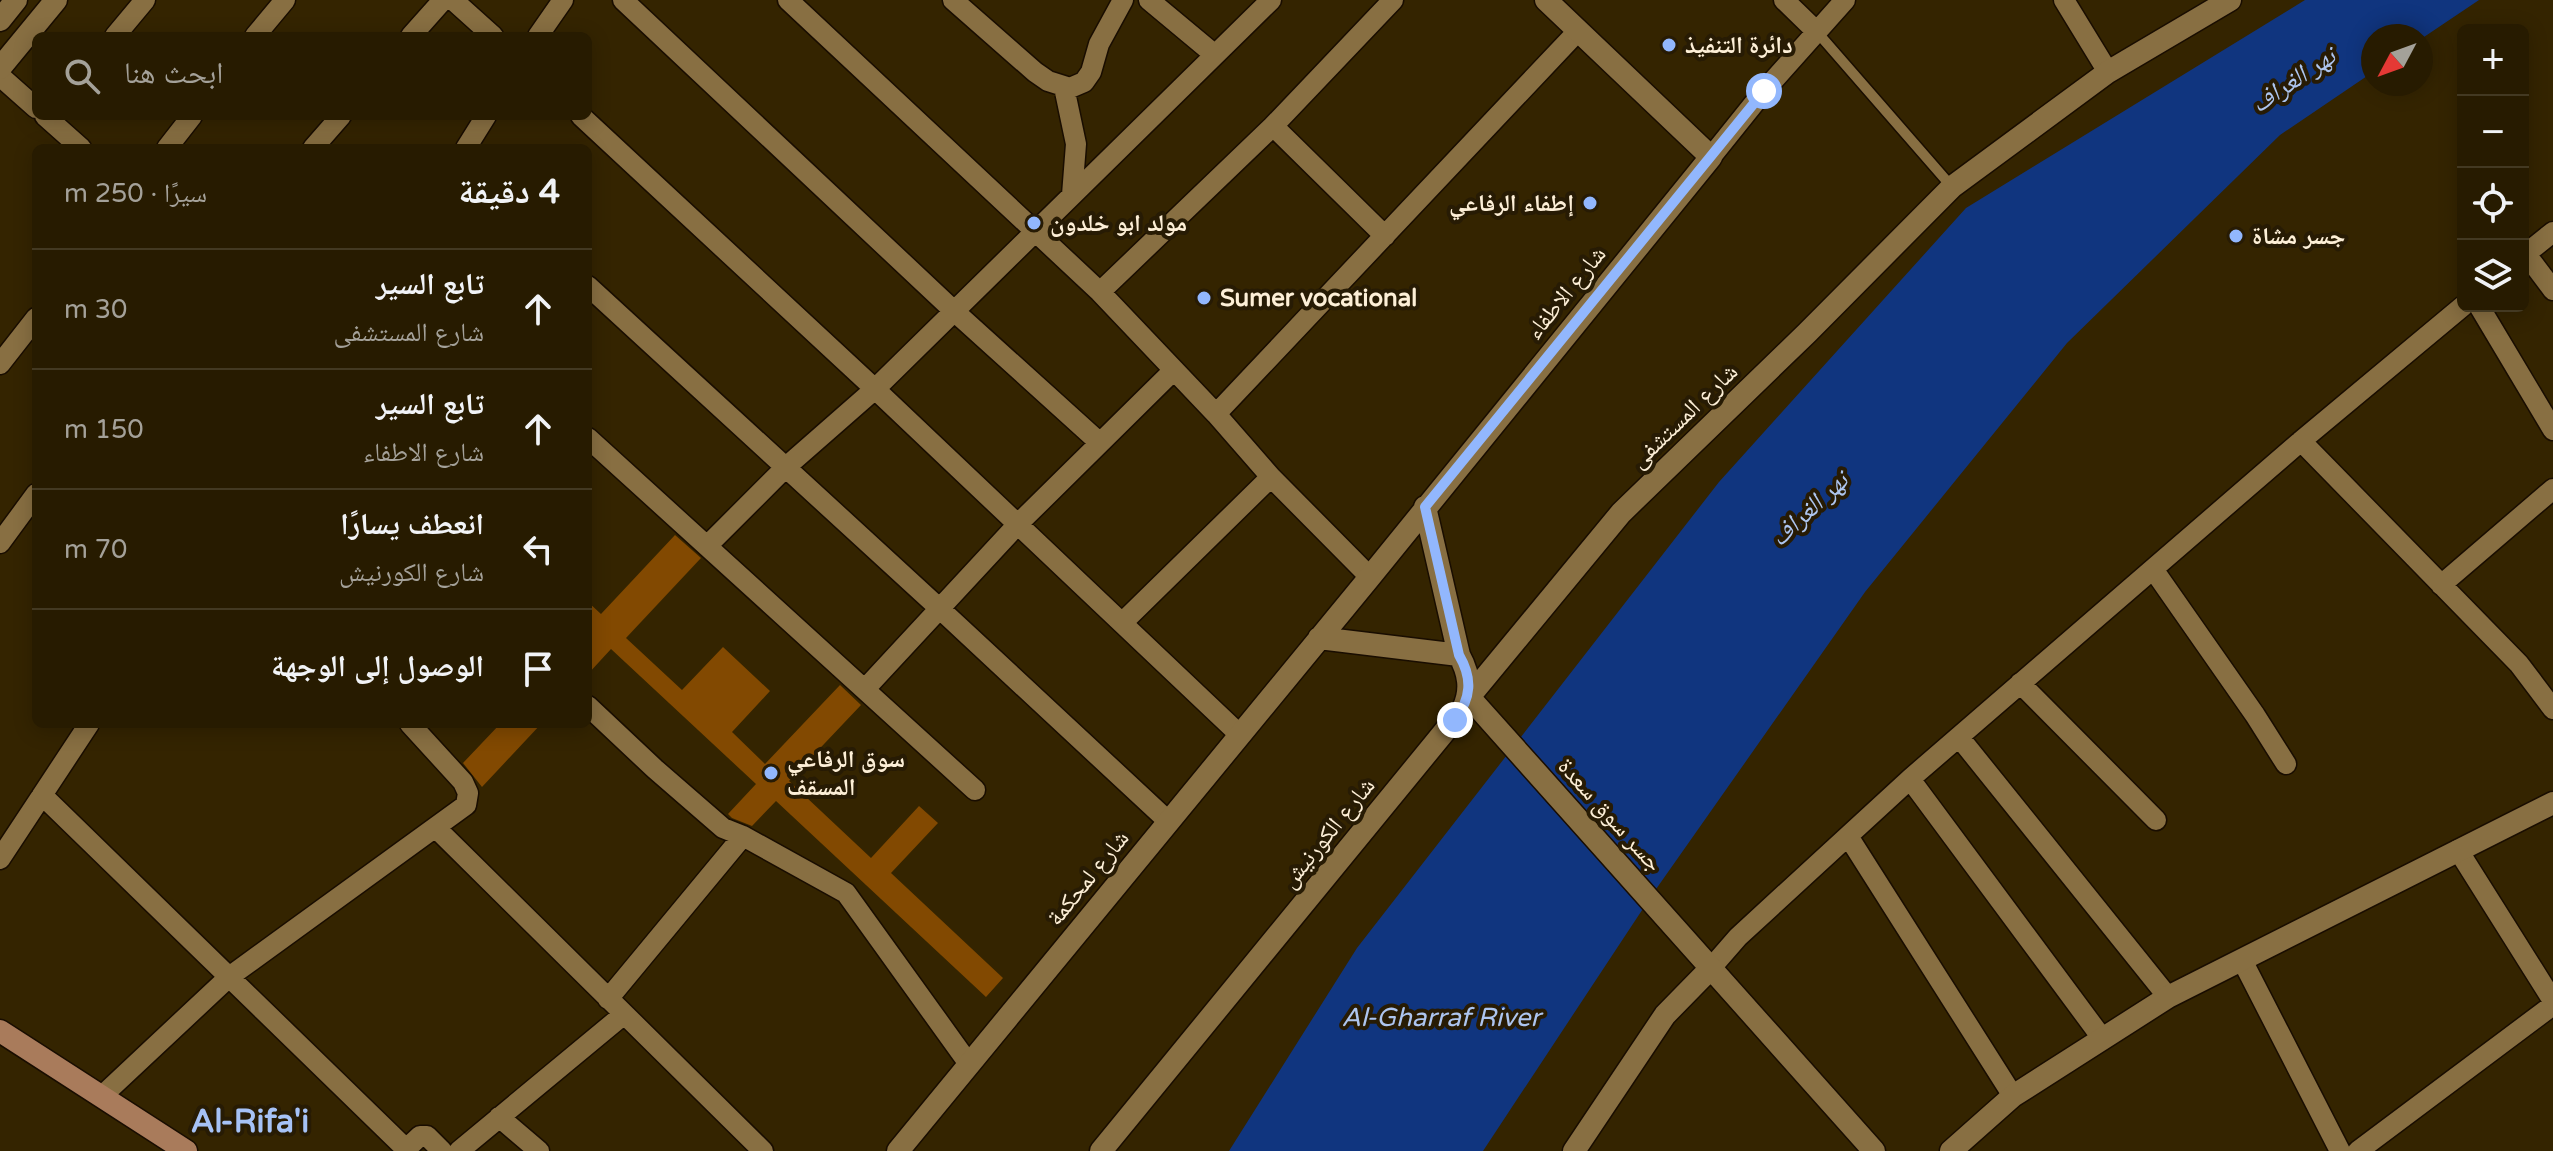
<!DOCTYPE html>
<html lang="ar">
<meta charset="utf-8">
<style>
:root{--surface:#271b00;--page:#2f240a;--text:#f1f3f6;--muted:#a4a199;--line:#433922}
body{margin:0;font-family:"Varela Round","Noto Naskh Arabic",sans-serif;background:var(--page);color:var(--text);direction:rtl}
.controls{position:absolute;right:24px;top:24px;display:grid;overflow:hidden;border-radius:12px;box-shadow:0 4px 20px #0003}
.controls button{width:72px;height:72px;display:grid;place-items:center;padding:0;border:0;border-bottom:2px solid var(--line);background:var(--surface);color:var(--text);font:40px sans-serif}
.compass{position:absolute;left:2361px;top:24px;width:72px;height:72px;border-radius:50%;background:var(--surface);box-shadow:0 4px 20px #0003;rotate:229deg}
.stop{position:absolute;width:24px;height:24px;margin:-18px;border:6px solid #92b7fd;border-radius:50%;background:#fff}
.stop.end{background:#92b7fd;border-color:#fff;box-shadow:0 2px 8px #0008}
.list{margin:0;padding:0;list-style:none}
h2{display:flex;justify-content:space-between;align-items:center;height:104px;margin:0;padding:0 32px;font-size:34px}
h2 small{font-size:26px;font-weight:400;color:var(--muted)}
.list li{display:grid;grid-template-columns:52px 1fr auto;gap:24px;align-items:center;box-sizing:border-box;height:120px;padding:0 32px;border-top:2px solid var(--line)}
.list b{display:block;font-size:30px;white-space:nowrap}
.list p{margin:0;font-size:26px;white-space:nowrap;color:var(--muted)}
.list em{font-size:26px;font-style:normal;color:var(--muted)}
.icon{flex:none;width:44px;height:44px;fill:none;stroke:currentColor;stroke-width:2;stroke-linecap:round;stroke-linejoin:round}
.map{position:relative;flex:none;width:2553px;height:1151px;overflow:hidden;direction:ltr}
.search{position:absolute;background:var(--surface);box-shadow:0 4px 20px #0003;left:32px;top:32px;width:560px;height:88px;display:flex;align-items:center;gap:20px;box-sizing:border-box;padding:0 28px;border-radius:12px;color:var(--muted);font-size:30px}
.panel{position:absolute;background:var(--surface);box-shadow:0 4px 20px #0003;left:32px;top:144px;width:560px;height:584px;border-radius:12px;direction:rtl}
.map>svg:first-child{display:block}
</style>
<div class="map">
<svg width="2553" height="1151" viewBox="0 0 2553 1151">
<rect width="100%" height="100%" fill="#342400"/>
<!-- water -->
<path fill="#10357f" d="M2305,0H2479L2421,39V36H2373V72L2280,135L2067,343L1865,592L1654,892L1483,1151H1229L1357,948L1719,482L1966,208Z"/>
<!-- building -->
<path fill="#824901" d="M675,535L701,558L626,638L682,690L723,647L770,691L732,732L765,764L840,685L861,705L789,781L871,858L919,806L938,823L891,873L1003,978L986,997L776,801L752,826L732,818L728,814L756,784L611,649L588,674V602L601,614Z
M500,724H541L482,787L463,763Z"/>
<g fill="none" stroke-linecap="round" stroke-linejoin="round">
<defs>
<path id="service" d="M1817,32L1952,187"/>
<path id="minor" d="M453,0L493,36
M623,0L954,311L1100,443
M788,0L1100,292L1216,414L1271,477L1370,577
M953,0L1035,72L1048,81L1070,88L1084,82L1091,72L1099,44L1123,0
M1149,0L1215,55
M1784,0L1817,32
M2064,0L2108,72
M115,36L145,0
M255,36L285,0
M411,36L443,0
M538,36L563,0
M0,76L36,108
M1064,87L1076,144L1072,195
M45,116L81,148
M581,116L875,389L1239,734
M1273,126L1393,0
M167,148L192,116
M313,148L341,116
M466,148L486,116
M1711,157L1764,91L1845,0
M2526,254L2553,290
M2523,256L2553,232
M588,286L939,608L1168,821
M1100,292L1273,126L1385,236
M2479,306L2553,430
M0,364L36,318
M1216,414L1578,31
M588,438L975,790
M2301,441L2519,664L2553,709
M0,543L36,494
M707,546L786,467L875,389L1271,0
M2153,569L2255,715L2286,764
M2441,585L2553,489
M1122,623L1271,477
M2020,683L2156,820
M865,689L1018,524L1174,370
M588,706L655,769L723,828L743,836L846,893L969,1064
M1959,737L2168,997
M1910,779L2102,1038
M42,795L406,1149
M436,828L763,1151
M1848,836L2013,1096
M2458,850L2553,1001
M0,859L89,724
M2242,960L2340,1151
M1711,968L1738,937L1910,779L2301,441L2463,306
M608,999L743,836
M102,1096L229,977L466,805L468,793L463,782L410,724
M499,1117L539,1151
M404,1151L420,1136H427L442,1151
M459,1151L623,1015
M2358,1151L2553,1005"/>
<path id="tertiary" d="M0,20L16,0
M0,68L56,0
M1319,638L1459,655
M898,1151L1370,577L1711,157L1546,0
M1101,1151L1463,709C1472,690 1469,673 1459,655L1425,507
M1574,1151L1665,1015L1711,968
M1874,1151L1469,697L1621,513L1807,333L1952,187L2108,72L2230,0
M1951,1151L2013,1096L2168,997L2553,803"/>
<path id="secondary" d="M0,1031L186,1151"/>
</defs>
<!-- service casing -->
<use href="#service" stroke="#190d00" stroke-width="13"/>
<!-- minor casing -->
<use href="#minor" stroke="#190d00" stroke-width="23"/>
<!-- tertiary casing -->
<use href="#tertiary" stroke="#190d00" stroke-width="25"/>
<!-- secondary casing -->
<use href="#secondary" stroke="#190d00" stroke-width="25"/>
<!-- service -->
<use href="#service" stroke="#886f42" stroke-width="10"/>
<!-- minor -->
<use href="#minor" stroke="#886f42" stroke-width="20"/>
<!-- tertiary -->
<use href="#tertiary" stroke="#886f42" stroke-width="22"/>
<!-- secondary -->
<use href="#secondary" stroke="#a97b5b" stroke-width="22"/>
</g>
<g fill="none" stroke-linecap="round" stroke-linejoin="round">
<!-- route -->
<path stroke="#92b7fd" stroke-width="10" d="M1455,720C1471,698 1473,679 1459,655L1425,507L1764,91"/>
</g>
<!-- markers -->
<g fill="#92b7fd" stroke="#271b04" stroke-width="3">
<circle cx="1669" cy="45" r="8"/>
<circle cx="1590" cy="203" r="8"/>
<circle cx="1034" cy="223" r="8"/>
<circle cx="2236" cy="236" r="8"/>
<circle cx="1204" cy="298" r="8"/>
<circle cx="771" cy="773" r="8"/>
</g>
<g text-anchor="middle" dominant-baseline="central" stroke-width="8" stroke-linejoin="round" paint-order="stroke">
<!-- poi labels -->
<g font-size="24" font-weight="bold" fill="#fdefd7" stroke="#271b04" text-anchor="start">
<text x="1685" y="45">دائرة التنفيذ</text>
<text x="1574" y="203" text-anchor="end">إطفاء الرفاعي</text>
<text x="1050" y="223">مولد ابو خلدون</text>
<text x="2252" y="236">جسر مشاة</text>
<text x="1220" y="298">Sumer vocational</text>
<text x="787" y="759">سوق الرفاعي<tspan x="787" dy="28">المسقف</tspan></text>
</g>
<!-- street labels -->
<g font-size="24" fill="#fdefd7" stroke="#271b04">
<text transform="translate(1566 293) rotate(-51)">شارع الاطفاء</text>
<text transform="translate(1684 416) rotate(-44)">شارع المستشفى</text>
<text transform="translate(1610 815) rotate(48)">جسر سوق سعدة</text>
<text transform="translate(1328 833) rotate(-51)">شارع الكورنيش</text>
<text transform="translate(1088 878) rotate(-51)">شارع لمحكمة</text>
</g>
<!-- water labels -->
<g font-size="26" font-style="italic" fill="#adc5ef" stroke="#271b04">
<text transform="translate(2293 80) rotate(-34)">نهر الغراف</text>
<text transform="translate(1809 509) rotate(-43)">نهر الغراف</text>
<text x="1441" y="1017">Al-Gharraf River</text>
</g>
<!-- district labels -->
<g font-size="32" font-weight="bold" fill="#a6c2f6" stroke="#271b04">
<text x="250" y="1122">Al-Rifa'i</text>
</g>
</g>
</svg>
<div class="controls">
<button>+</button>
<button>−</button>
<button><svg class="icon" aria-label="locate" viewBox="0 0 24 24"><circle cx="12" cy="12" r="6"/><path d="M12 2v4M12 18v4M2 12h4M18 12h4"/></svg></button>
<button><svg class="icon" aria-label="layers" viewBox="0 0 24 24"><path d="M12 4l9 5-9 5-9-5zM3 14l9 5 9-5"/></svg></button>
</div>
<svg class="compass" viewBox="-18 -18 36 36"><path d="M0-13l5 13h-10z" fill="#e53935"/><path d="M0 13l5-13h-10z" fill="#a4a199"/></svg>
<div class="stop" style="left:1764px;top:91px"></div>
<div class="stop end" style="left:1455px;top:720px"></div>
<div class="search"><svg class="icon" aria-label="search" viewBox="0 0 24 24"><circle cx="10" cy="10" r="6"/><path d="M15 15l6 6"/></svg>ابحث هنا</div>
<section class="panel">
<h2>4 دقيقة<small>سيرًا · 250 m</small></h2>
<ul class="list">
<li><svg class="icon" aria-label="ahead" viewBox="0 0 24 24"><path d="M12 20V5M6 11l6-6 6 6"/></svg><div><b>تابع السير</b><p>شارع المستشفى</p></div><em>30 m</em></li>
<li><svg class="icon" aria-label="ahead" viewBox="0 0 24 24"><path d="M12 20V5M6 11l6-6 6 6"/></svg><div><b>تابع السير</b><p>شارع الاطفاء</p></div><em>150 m</em></li>
<li><svg class="icon" aria-label="left" viewBox="0 0 24 24"><path d="M17 20v-9H6M10 6l-5 5 5 5"/></svg><div><b>انعطف يسارًا</b><p>شارع الكورنيش</p></div><em>70 m</em></li>
<li><svg class="icon" aria-label="arrive" viewBox="0 0 24 24"><path d="M6 21V4h12l-3 4 3 4H6"/></svg><div><b>الوصول إلى الوجهة</b></div></li>
</ul>
</section>
</div>
